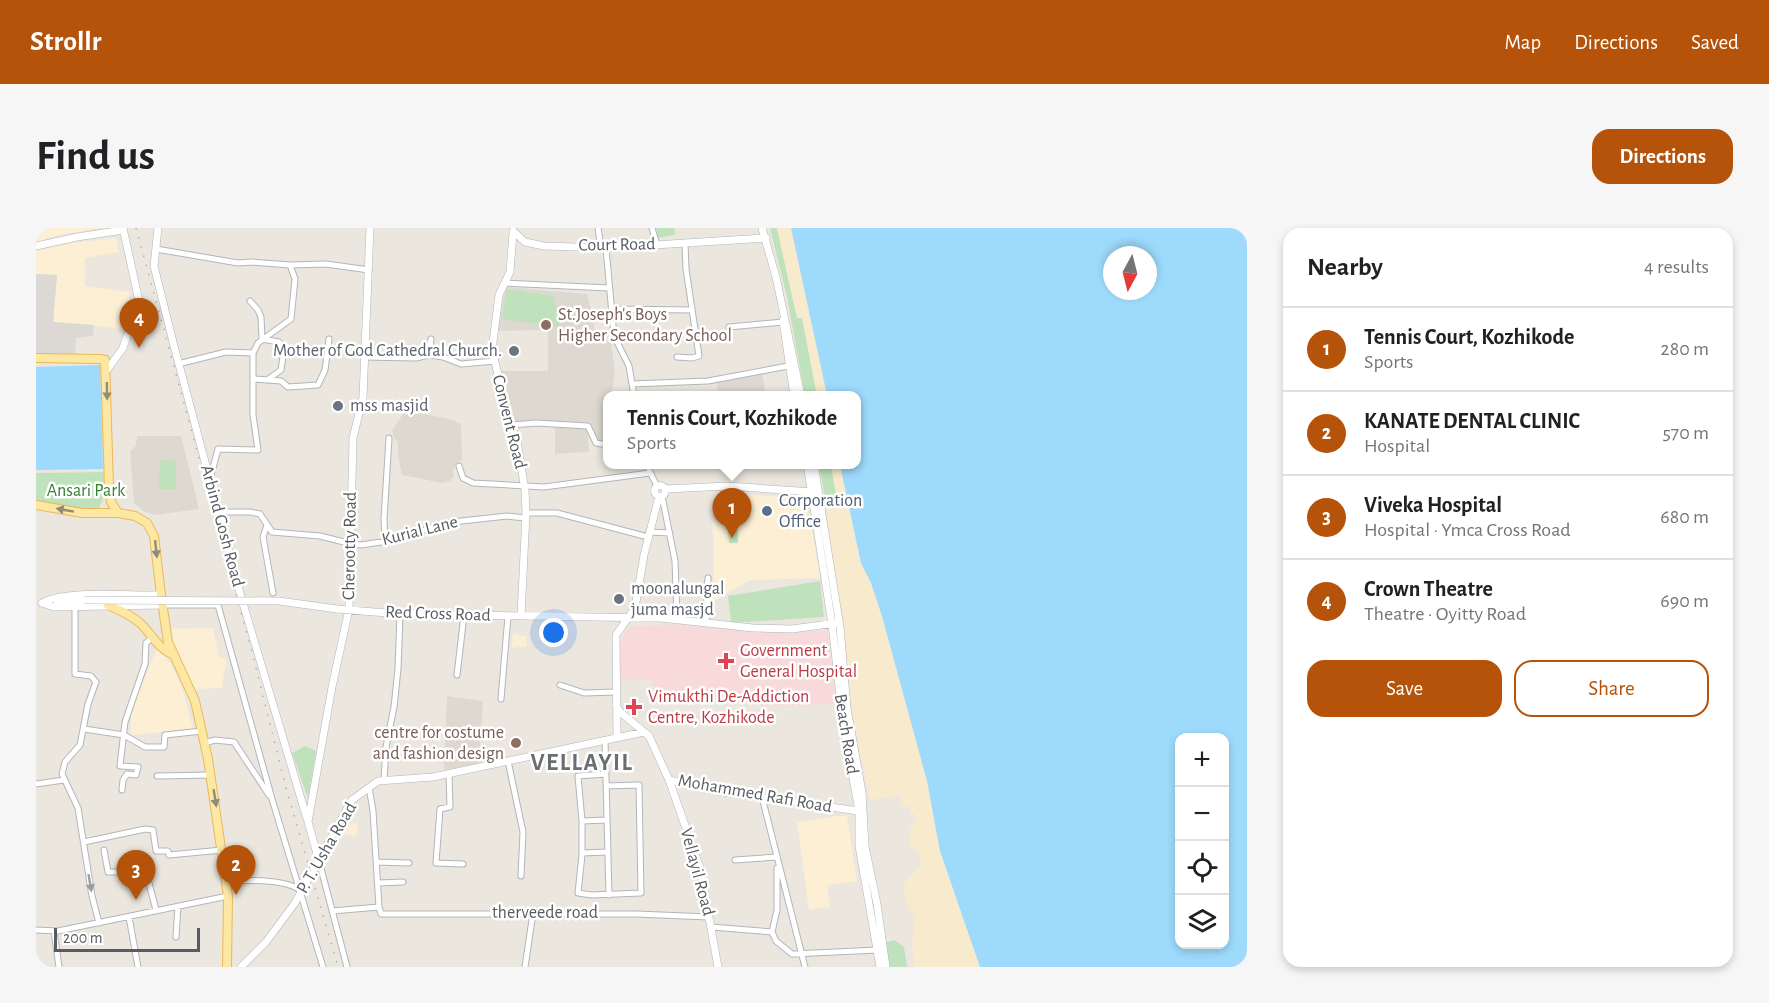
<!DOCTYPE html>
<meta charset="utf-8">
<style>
:root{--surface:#fff;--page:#f6f6f6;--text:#202124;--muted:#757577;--line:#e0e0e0;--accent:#b45309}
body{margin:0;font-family:"Alegreya Sans",sans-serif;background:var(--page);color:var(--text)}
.controls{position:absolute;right:18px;bottom:18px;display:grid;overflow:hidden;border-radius:12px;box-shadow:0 3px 9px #0003}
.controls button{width:54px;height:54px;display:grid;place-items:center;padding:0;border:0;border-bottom:2px solid var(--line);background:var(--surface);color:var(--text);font:30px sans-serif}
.compass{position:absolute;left:1067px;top:18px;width:54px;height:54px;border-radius:50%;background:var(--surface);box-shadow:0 3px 9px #0003;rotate:187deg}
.scale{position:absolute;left:18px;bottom:15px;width:146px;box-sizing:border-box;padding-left:6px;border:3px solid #585c60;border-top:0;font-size:16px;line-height:21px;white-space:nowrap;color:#585c60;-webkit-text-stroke:4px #fff;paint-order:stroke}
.you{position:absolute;left:518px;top:405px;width:21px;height:21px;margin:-15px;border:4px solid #fff;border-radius:50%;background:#1a73e8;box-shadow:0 0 0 9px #1a73e833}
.badge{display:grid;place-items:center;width:39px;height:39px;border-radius:50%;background:var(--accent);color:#fff;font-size:20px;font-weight:700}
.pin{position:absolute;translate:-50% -50px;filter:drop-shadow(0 2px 3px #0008)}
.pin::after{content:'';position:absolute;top:32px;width:21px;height:18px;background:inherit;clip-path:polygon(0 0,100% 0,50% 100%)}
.popup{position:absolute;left:567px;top:163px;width:258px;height:78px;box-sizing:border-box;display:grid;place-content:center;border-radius:12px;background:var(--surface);filter:drop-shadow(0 2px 4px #0005);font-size:20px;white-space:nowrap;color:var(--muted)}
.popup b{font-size:22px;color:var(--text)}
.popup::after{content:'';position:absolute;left:50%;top:100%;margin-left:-12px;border:12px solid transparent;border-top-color:var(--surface)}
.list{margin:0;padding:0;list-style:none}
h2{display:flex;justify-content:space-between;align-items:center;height:78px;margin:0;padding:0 24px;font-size:26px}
h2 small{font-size:20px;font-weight:400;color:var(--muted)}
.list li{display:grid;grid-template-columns:39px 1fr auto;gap:18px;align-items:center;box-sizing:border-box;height:84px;padding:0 24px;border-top:2px solid var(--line)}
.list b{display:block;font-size:22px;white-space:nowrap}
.list p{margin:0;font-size:20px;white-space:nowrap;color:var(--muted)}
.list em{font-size:20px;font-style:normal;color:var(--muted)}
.actions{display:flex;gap:12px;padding:18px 24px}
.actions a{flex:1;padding:14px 0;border:2px solid var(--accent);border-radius:18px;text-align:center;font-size:21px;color:var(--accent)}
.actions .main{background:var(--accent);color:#fff}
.icon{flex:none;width:33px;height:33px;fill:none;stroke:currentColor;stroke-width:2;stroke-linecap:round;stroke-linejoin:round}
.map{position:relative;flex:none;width:1211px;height:739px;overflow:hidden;border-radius:18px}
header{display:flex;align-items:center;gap:36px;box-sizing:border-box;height:84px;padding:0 30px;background:var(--accent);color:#fff}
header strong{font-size:28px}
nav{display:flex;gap:33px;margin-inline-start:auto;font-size:21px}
.intro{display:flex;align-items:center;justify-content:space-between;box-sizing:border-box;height:144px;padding:0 36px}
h1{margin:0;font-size:42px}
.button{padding:15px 27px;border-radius:18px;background:var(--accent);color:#fff;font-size:21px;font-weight:700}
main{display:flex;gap:36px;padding:0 36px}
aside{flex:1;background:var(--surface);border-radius:18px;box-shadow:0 3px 9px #0003}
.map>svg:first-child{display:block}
</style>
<header>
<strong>Strollr</strong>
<nav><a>Map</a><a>Directions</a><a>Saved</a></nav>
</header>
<div class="intro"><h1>Find us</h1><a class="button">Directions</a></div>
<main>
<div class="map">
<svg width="1211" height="739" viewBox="0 0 1211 739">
<rect width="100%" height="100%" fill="#ebe7df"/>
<!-- commercial -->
<path fill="#fcefd3" d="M0,0H64L23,7L0,14Z
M80,10L83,24L49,30V58L94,64L88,101L17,94L21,47L0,46V23L36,15Z
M691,265L763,270L766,272L775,296L784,350L714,352L680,372L676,371L678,323L676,294L693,293Z
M177,400L183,429L190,431L186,460L158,461L139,424L133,401Z
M477,406L490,408L491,418L476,420Z
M121,420L135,436L146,459L157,501L95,507V483Z
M801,588H811L821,653L791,657L794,679L773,682L761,594Z
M322,595L320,608L308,606V596Z"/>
<!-- industrial -->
<path fill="#dcd9d4" d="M0,46L21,47L17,94L58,97L57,108L40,110L39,127H0Z"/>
<!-- education -->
<path fill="#ddd9d0" d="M470,59L551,66L558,93V102L566,113L575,114L579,144L575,167L572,168L571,214L561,213L554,194L476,193L463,143H512V102L460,103Z
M726,146L730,166L754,162L755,167H683L680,154Z
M382,185L414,191L425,196L426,232L421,235L417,242L418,248L414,253L406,255L366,247L362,227V214L358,209L356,202L367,186Z
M519,198L551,199L553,224L519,226Z
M101,208H145L163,281L120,287L109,284L98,275L94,223L100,218Z
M411,468L447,473L443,535L408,542Z"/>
<!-- medical -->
<path fill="#f9dada" d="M645,396L723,403H792L800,476L733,478L672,470L635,473L623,471L616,451L585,453L583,415L593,399Z"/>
<!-- green -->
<path fill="#bfe2bc" d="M620,0H638L639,7L622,10Z
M734,0H741L761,90L766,89L781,167H769L751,69Z
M471,61L517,68L524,99L466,91Z
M124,232L140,233V261H123Z
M783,237H795L802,277L791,279Z
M68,244V268L63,281L59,282L0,274V245Z
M692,298H701L702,315H693Z
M784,353L788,389L695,395L692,368Z
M269,518L280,523L272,570L256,525Z
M858,712L868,719L871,739H850L846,716Z"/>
<!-- sand -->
<path fill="#f8ebcd" d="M741,0H760L794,167H781L766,90H761Z
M795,237H807L825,335L835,355L846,388L891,553L904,623L944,739H878C876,723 876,707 879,691C865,670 861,653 885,638L883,624C869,615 871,604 880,592L879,585L875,586L874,578L865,580L863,567L834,572L818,495L791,292V279L802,276Z"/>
<!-- water -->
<path fill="#9edafc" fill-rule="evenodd" d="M755,0H1211V739H944L904,623L891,553L846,388L835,355L825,335L804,237L820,236V168L791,167ZM1076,27H1112V63H1076ZM1144,509H1188V716H1144Z
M64,137L67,241L0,242V139Z"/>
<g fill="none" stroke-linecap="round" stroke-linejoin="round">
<defs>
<path id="street" d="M562,0L565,19
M616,0L621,17
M570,20L578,108L593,138L598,168
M120,21L202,35L216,34L254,37L290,36L333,42
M254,37L259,51L255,91L222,115L217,125V149L219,151L245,153L252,159L282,157L289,142L293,111
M469,55L573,60
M214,73L222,82L225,89L226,111L243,114L248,121L245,142L231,152
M576,81L656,82
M693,99L747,94
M393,127L395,111
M329,129L380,130L393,127L407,129L425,136L459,133
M641,129L656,130L663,128L650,41L649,15
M142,136L190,124L217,125
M596,156L672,153L752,138
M476,197L500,195L552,198L560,215L572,217
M613,236V242L621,258
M423,238L427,250L437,255L508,259L614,245
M174,251L182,221L222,222L217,187V149
M626,268L639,333L641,391
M183,284H214L224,286L236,304L284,308L316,316L325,317L365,311L407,295L471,288L489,290
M490,285H521L612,309
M231,297L227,309L237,365
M613,304L634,305
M349,314L348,291L353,210
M127,377H182L236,571L287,739
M39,378V446L55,448L60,454L52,476L44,517L29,534L26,546L42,580L56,668L63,695
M670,395C671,379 670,365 672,350
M421,447L428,387
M524,457L548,465L580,464
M465,471L472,388
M48,501L88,507L109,519H128L129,507L166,503
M569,512L573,667
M168,515L179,512L198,514L233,567
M472,533L487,604L485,648
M413,546L414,579L404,581L400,635L427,636
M121,548L175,547
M348,552L350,519L358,479L362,441L364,386
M0,556L28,552
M570,558L603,557L605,665L556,667L542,665L546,627V593L571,592
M333,559L337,583L343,679L345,686H600L673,689
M86,562L87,552L91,546L100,547L102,539L84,538L89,494L109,436L110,415L116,410
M726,569L769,739
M546,593L542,548L570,546
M48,614L109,601L117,602L120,623H132L133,627L186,622
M68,622L72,644H110L120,682
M546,625L572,624
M699,632L741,629
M283,633L311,739
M340,634L373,635
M190,653C209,652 249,651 264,662
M342,655L367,654
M296,683L343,679
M93,689L102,739
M675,699L736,704L740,713L756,726L842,722
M0,702L22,703L192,668
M18,703L23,739
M736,704L741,682V640
M140,709L142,678
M489,739L497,685"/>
<path id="secondary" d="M122,0L118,38L137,114L204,365L271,591
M726,0L740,49L765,168
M477,3L489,14L508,18L570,20L730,10
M477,4L474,44L463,67L456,122L472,187L481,213L489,262L490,285L485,388
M0,18L41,9L87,2
M747,93L758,168
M71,142L87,120L103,73L87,0
M771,236L796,396L807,495L823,583V618L844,739
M778,236L804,399L811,480L826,564L829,618L841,676L850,739
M618.5 263a5.5 5.5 0 1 1 11 0a5.5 5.5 0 1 1-11 0Z
M629,261L692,258L777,264
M21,374L48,372
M6,375L18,379L127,377
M6,375C30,361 95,368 125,367
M301,381L364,386L625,390L717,400L756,401L800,395
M580,477L584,484L613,508L633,552L686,564L823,583
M581,509L580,407L599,380L608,327L623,268
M633,552L664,640L682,739
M283,633L272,594L296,459L313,381L317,210L327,169L334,0
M205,739L230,714L259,675L316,572L342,553L397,549L608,504"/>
<path id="primary" d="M0,130L64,131L69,132L73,259L75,274L82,285
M0,277L46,285H82L99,288L111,295L118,308L125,367L132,414L159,473L172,531L192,668L191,739
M72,377C83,382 96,387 105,396C116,407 122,420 136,426"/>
</defs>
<!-- street casing -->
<use href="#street" stroke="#b2b6ba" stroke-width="7"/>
<!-- secondary casing -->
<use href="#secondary" stroke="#b1b5ba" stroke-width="8"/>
<!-- primary casing -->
<use href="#primary" stroke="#ecb757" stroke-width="10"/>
<!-- street -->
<use href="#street" stroke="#fff" stroke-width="5"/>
<!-- secondary -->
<use href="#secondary" stroke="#fff" stroke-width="7"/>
<!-- primary -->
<use href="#primary" stroke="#fce7a3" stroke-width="8"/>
<!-- rail -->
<path stroke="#afb0b0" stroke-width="1.5" stroke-dasharray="1.5 8" stroke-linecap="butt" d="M100,0L217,428L249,556L302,739"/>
<defs>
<path id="secondary-bridge" d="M48,372L243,373L301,381"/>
</defs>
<!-- secondary-bridge casing -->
<use href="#secondary-bridge" stroke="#b1b5ba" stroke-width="8" stroke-linecap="butt"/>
<!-- secondary-bridge -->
<use href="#secondary-bridge" stroke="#fff" stroke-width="7"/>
</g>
<!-- one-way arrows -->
<defs><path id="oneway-solid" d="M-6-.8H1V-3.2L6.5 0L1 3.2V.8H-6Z" transform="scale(1.5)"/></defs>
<g fill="#918d77">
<use href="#oneway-solid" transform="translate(71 163) rotate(89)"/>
<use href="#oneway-solid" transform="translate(29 282) rotate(-170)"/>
<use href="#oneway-solid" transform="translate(120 321) rotate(84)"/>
<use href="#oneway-solid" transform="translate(179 570) rotate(81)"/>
</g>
<use fill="#9b9da0" href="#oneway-solid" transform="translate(54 655) rotate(80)"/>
<!-- markers -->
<g fill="#8d6e63" stroke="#fff" stroke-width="2">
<circle cx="510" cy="97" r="6"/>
<circle cx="480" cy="515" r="6"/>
</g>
<g fill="#6b7280" stroke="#fff" stroke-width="2">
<circle cx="478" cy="123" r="6"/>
<circle cx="302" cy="178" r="6"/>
<circle cx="583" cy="371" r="6"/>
</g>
<circle fill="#5c6f8a" stroke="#fff" stroke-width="2" cx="731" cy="283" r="6"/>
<g fill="#e0444e" stroke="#fff" stroke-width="2">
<path d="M687 424h6v6h6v6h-6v6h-6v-6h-6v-6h6z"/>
<path d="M595 470h6v6h6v6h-6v6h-6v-6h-6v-6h6z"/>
</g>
<g text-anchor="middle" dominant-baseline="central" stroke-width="5" stroke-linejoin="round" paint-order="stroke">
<!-- street labels -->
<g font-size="18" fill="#585c60" stroke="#fff">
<text transform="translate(581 17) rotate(-1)">Court Road</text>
<text transform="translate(473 194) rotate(76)">Convent Road</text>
<text transform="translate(186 298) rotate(75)">Arbind Gosh Road</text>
<text transform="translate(384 303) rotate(-14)">Kurial Lane</text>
<text transform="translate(314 318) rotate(-89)">Cherootty Road</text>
<text transform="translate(402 386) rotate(2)">Red Cross Road</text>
<text transform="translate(810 506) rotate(81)">Beach Road</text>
<text transform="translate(719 566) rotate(10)">Mohammed Rafi Road</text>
<text transform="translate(291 620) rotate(-60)">P. T. Usha Road</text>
<text transform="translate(661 644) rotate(75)">Vellayil Road</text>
<text x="509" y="685">therveede road</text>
</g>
<!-- education labels -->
<g font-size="18" fill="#785e54" stroke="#fff" text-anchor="start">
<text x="522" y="87">St.Joseph's Boys<tspan x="522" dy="21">Higher Secondary School</tspan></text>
<text x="468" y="505" text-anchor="end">centre for costume<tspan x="468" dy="21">and fashion design</tspan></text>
</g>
<!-- worship labels -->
<g font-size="18" fill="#5b616d" stroke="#fff" text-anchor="start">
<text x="466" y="123" text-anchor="end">Mother of God Cathedral Church.</text>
<text x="314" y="178">mss masjid</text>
<text x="595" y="361">moonalungal<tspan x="595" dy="21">juma masjd</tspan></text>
</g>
<!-- park labels -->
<g font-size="18" fill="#388136" stroke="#fff">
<text x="50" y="263">Ansari Park</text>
</g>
<!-- service labels -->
<g font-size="18" fill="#4e5e75" stroke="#fff" text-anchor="start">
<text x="743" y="273">Corporation<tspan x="743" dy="21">Office</tspan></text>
</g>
<!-- health labels -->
<g font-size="18" fill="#be3a42" stroke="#fff" text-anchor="start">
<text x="704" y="423">Government<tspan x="704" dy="21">General Hospital</tspan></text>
<text x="612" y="469">Vimukthi De-Addiction<tspan x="612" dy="21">Centre, Kozhikode</tspan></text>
</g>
<!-- district labels -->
<g font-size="24" font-weight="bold" letter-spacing="1.5" fill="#696e72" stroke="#fff">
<text x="546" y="535">VELLAYIL</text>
</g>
</g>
</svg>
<div class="controls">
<button>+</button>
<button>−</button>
<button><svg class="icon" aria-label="locate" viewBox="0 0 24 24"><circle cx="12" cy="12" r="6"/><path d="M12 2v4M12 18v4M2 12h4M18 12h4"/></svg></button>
<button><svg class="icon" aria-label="layers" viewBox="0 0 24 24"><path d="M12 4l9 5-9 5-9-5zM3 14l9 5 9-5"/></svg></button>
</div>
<svg class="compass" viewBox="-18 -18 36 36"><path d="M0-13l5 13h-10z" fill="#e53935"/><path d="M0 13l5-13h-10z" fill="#757577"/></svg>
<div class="scale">200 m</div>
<div class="you"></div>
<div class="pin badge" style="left:696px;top:310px">1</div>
<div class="popup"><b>Tennis Court, Kozhikode</b>Sports</div>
<div class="pin badge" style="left:200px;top:667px">2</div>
<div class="pin badge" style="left:100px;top:672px">3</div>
<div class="pin badge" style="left:103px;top:120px">4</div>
</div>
<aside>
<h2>Nearby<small>4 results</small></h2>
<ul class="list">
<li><span class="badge">1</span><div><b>Tennis Court, Kozhikode</b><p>Sports</p></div><em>280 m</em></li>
<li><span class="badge">2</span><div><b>KANATE DENTAL CLINIC</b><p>Hospital</p></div><em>570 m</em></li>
<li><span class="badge">3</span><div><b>Viveka Hospital</b><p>Hospital · Ymca Cross Road</p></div><em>680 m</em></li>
<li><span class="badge">4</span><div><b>Crown Theatre</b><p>Theatre · Oyitty Road</p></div><em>690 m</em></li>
</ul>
<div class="actions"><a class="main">Save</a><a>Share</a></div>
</aside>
</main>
